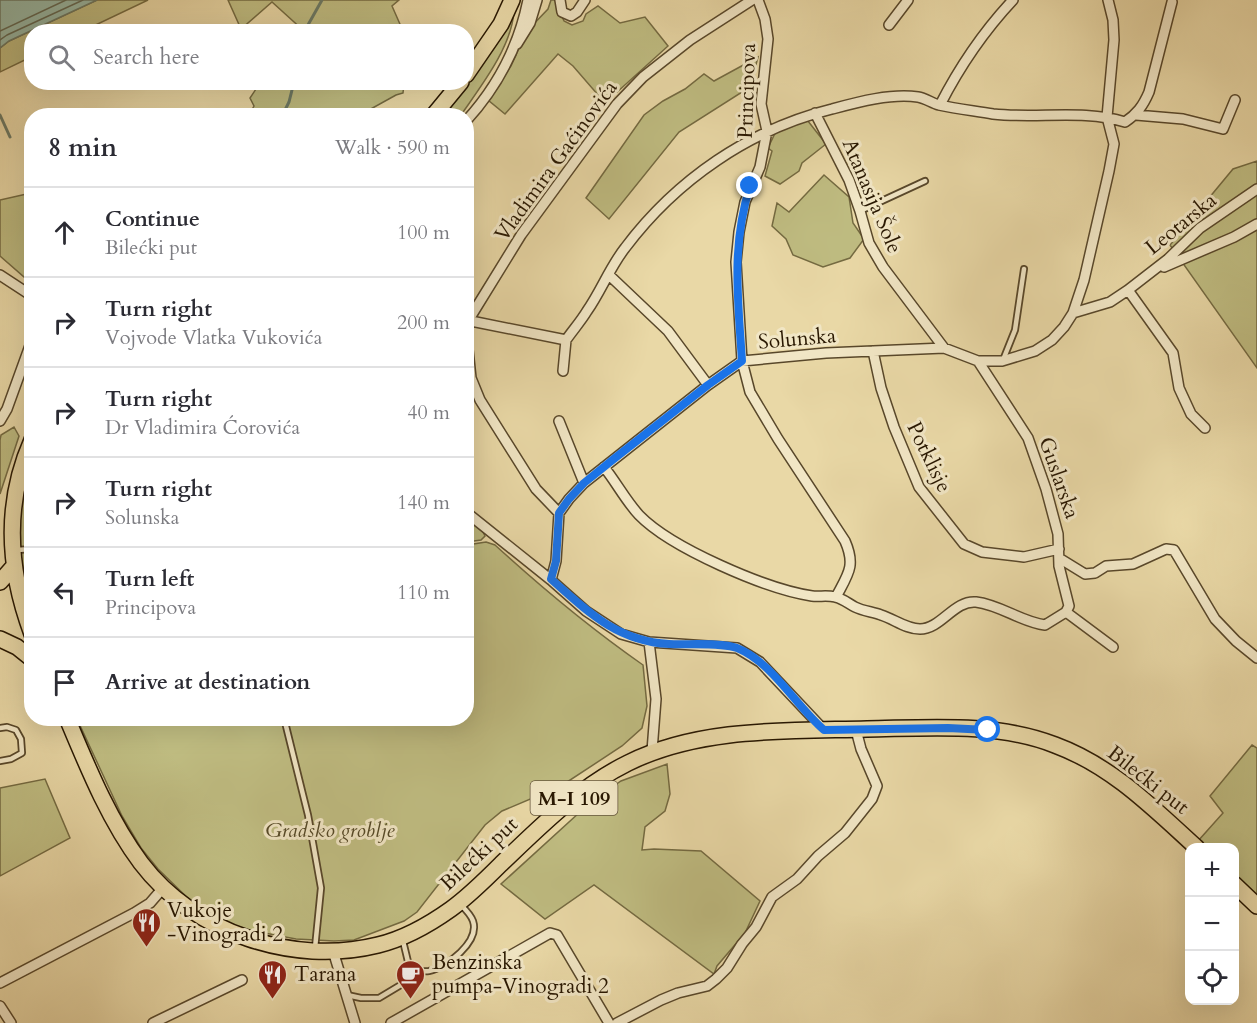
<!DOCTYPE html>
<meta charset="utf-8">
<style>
:root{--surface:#fff;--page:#f2f2f3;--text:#2b2b33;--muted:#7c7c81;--line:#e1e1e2}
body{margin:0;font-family:Cardo,serif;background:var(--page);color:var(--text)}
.controls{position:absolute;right:18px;bottom:18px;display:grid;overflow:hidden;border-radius:12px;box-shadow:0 6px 24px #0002}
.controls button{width:54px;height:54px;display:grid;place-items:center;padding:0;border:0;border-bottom:2px solid var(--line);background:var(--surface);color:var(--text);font:30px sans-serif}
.stop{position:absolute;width:18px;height:18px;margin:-14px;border:4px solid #1a73e8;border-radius:50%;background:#fff}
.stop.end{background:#1a73e8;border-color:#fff;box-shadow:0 2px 6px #0008}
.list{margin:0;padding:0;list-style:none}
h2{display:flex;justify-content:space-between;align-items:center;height:78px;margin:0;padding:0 24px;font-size:26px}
h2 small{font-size:20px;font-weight:400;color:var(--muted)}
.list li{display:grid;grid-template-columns:39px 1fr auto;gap:18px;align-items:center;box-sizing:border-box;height:90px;padding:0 24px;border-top:2px solid var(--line)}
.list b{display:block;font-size:22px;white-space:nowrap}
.list p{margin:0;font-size:20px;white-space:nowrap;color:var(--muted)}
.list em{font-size:20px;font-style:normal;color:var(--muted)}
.icon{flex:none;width:33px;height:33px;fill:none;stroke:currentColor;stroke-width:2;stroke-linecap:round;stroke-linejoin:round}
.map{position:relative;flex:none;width:1257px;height:1023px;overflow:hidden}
.search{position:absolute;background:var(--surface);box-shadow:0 6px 24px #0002;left:24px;top:24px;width:450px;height:66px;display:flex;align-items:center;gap:15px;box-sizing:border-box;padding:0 21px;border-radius:24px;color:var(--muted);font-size:22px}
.panel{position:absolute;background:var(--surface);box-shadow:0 6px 24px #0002;left:24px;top:108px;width:450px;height:618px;border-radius:24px}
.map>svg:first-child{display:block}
</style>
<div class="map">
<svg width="1257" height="1023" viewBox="0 0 1257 1023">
<rect width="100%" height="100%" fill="#e9d8a6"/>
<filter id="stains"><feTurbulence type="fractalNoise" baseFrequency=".00333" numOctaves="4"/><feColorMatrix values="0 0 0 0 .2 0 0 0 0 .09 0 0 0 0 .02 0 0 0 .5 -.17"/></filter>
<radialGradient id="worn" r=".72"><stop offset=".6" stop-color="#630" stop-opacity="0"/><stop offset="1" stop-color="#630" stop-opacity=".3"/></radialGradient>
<!-- green -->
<path fill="#bfbc81" stroke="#746a41" stroke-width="1.5" d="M97,0H148L83,31L32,32L31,57L0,72V48L9,41Z
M228,0H399L392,6L403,31H304L272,2L241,29Z
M551,0H555L564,21L572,25L583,21L586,14L598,6L620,23L645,17L668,46L605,103L573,66L558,54L505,114L488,100L511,66L527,31L548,9Z
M514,12C511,48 481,86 461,115L438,116Z
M758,57L750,87L679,132L609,219L586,198L644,115L663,101L685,89L704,74L714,81Z
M260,83V82L404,83L403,93L396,95L360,115H249L254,106L250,98Z
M804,116L826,144L802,163L799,171L780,184L765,176L772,151L768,148L778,127Z
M1257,161V368L1170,245L1233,169Z
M824,175L849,197L853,223L864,239L850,258L823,267L793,255L786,239L772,226L777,203L789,212Z
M31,193H32L31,283L0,256V200Z
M14,427L19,436L0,494V440L1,435Z
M31,451V593L17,548V526Z
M466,517L482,530L485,536L481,540L467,542Z
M486,542L495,545C542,588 590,628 643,665L647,706L642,728L622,746L561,786L502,811L485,825L417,912L404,921L354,940L334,941L296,939L239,928L199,909L158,869L141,848L122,816L77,719L466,718L467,545Z
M1252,745L1257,748V897L1235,876L1234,848L1204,847L1198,841L1223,813L1210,796Z
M667,764L670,794L665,811L645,827L642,850L654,849L701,851L760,901L745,933L717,966L714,974L594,885L545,919L501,884L592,801L621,781Z
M45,779L70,838L0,876V788Z"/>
<!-- water -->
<path fill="#97baa8" stroke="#6b7965" stroke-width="1.5" d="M0,0H97L9,41L0,48Z"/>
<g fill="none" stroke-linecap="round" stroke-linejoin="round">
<!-- shore -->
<path stroke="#606854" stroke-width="1.5" d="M0,31L66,0
M0,40L7,35L83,0"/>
<!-- stream -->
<path stroke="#6b7965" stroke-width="3" d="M304,32L322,0
M0,115L10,137
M282,116L289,102L294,82
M32,369L28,377L32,387"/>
<defs>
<path id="service" d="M860,211L925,181
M1003,360L1015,330L1024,269
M17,550L32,549
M284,718L308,815L321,888L315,948
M0,728L7,727L16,730L21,739L22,753L11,759L0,761
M410,970C416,970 423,972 429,971C447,967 480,942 473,921C471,915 465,909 461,905
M347,995L361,998H379L404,983L410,970L403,941"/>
<path id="minor" d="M560,0L562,12L571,16L577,12L585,0
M758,0L765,19L768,39L761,104L767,131L760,167L745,202L739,232L736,262L742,361L750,392L778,439L845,541C856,566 848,574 836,597
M889,25L908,0
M517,44L530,23L537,0
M940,105C960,66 983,32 1013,0
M815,113L849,180L860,211L869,243L883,267L944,348
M1136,115L1183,119L1223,129L1235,100
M466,121C497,87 519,45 528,0
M1164,267L1234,237L1257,224
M0,275L32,296
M609,275L668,331L708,385
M1128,290L1173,353L1179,388L1191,414L1205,428
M1073,313L1110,302L1128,290L1168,259L1200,228L1257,189
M466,320L566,340
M468,321L521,235L617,104L643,77L690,40L752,0
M468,321V350L471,378L480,400L536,489L559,513L556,561L551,580
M566,340C573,330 581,321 587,311C601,291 610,267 625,248C676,180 750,129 832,109C858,102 891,93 918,97C925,98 932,103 939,105C957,109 976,111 993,114C1037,119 1083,109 1125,122C1137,114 1143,106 1149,92L1172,2
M873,351L881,388L894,427L919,487L964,544L982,552L1024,557L1059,549
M978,361L1028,438L1046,489L1058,534L1059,566L1069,606L1066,612
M563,371L566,340
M0,421L7,409L32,340
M559,421L584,483
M604,467C616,482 626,501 639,515C671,548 766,589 812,596C819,597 827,595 835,597C842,598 849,604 855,607C863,611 873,612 881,615C894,619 906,629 920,629C941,629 954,600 976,602C1001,605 1021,622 1045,625L1066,612
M466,512L551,580L586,611L621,634L649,642L737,648L760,662L824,730
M559,513L569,499L584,483L708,385L742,361L826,353L944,348L978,361H1002L1035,351L1052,340L1064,327L1073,313L1084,280L1109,171L1114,144L1107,117L1114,40L1113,20L1108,0
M1059,558L1085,574L1095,573L1106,566L1133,564L1166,549L1174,550L1215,619L1236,641L1257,658
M1066,612L1113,647
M649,642L656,699L652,751
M333,951L355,1023
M0,983L134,913L150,903L163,888
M0,1006L11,1023
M153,1023L242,980
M391,1023L550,933L557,935L609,1023
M617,1023L661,1000L678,993L707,986L716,979L727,968L742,944L756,927L772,897L797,879L818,856L845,833L872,799L877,786L861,749L856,730"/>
<path id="primary" d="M466,75L501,24L512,0
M433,116L461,82
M32,440C4,503 8,570 32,634
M0,582L14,566
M0,639L17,647L32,659
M67,718C88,768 109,820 141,863C194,933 293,966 378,945C403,939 430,924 451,909C469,896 485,880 501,864C540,827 579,787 628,763C700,727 788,731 867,729C929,728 996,722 1055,745C1112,766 1153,808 1197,848
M1234,884L1257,906"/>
</defs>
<!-- service casing -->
<use href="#service" stroke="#58472a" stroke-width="8"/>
<!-- minor casing -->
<use href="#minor" stroke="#58472a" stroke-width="12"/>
<!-- primary casing -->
<use href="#primary" stroke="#281701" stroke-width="18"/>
<!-- service -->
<use href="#service" stroke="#f1e6c5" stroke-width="4.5"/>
<!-- minor -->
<use href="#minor" stroke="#f1e6c5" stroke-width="9"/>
<!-- primary -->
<use href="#primary" stroke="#e9d8a6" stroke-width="15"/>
</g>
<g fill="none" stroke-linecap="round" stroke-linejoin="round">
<!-- route -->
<path stroke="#1a73e8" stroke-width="8" d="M750,186C731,247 738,299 742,361L708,385L615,458L584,483L569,499L559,513L556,561L551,579C588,612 617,641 669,644C687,645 721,642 737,648C772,662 796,706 824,730L948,728L988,730"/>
</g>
<!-- icons -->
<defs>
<symbol id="restaurant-pin" viewBox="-11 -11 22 30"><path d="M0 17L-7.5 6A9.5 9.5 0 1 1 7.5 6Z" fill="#8f2418" stroke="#f1e6c5"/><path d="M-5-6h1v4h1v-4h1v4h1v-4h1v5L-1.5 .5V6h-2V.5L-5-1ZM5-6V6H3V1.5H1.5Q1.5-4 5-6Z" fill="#fff"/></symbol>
<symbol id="cafe-pin" viewBox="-11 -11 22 30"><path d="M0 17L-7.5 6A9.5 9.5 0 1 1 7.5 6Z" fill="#8f2418" stroke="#f1e6c5"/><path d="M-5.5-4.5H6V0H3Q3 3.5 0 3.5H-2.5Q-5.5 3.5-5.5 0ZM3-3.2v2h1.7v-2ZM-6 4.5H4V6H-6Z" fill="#fff"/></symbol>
</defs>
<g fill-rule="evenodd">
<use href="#restaurant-pin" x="130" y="906" width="33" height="45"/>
<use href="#restaurant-pin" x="256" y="958" width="33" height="45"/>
<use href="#cafe-pin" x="394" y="958" width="33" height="45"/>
</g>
<g text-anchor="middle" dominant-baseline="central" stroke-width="6" stroke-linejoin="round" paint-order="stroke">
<!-- shield labels -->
<rect fill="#f1e6c5" stroke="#64553c" stroke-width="1.5" x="530.5" y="781" width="87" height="34" rx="4.5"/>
<g font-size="20" font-weight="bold" fill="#281701">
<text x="574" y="798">M-I 109</text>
</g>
<!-- street labels -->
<g font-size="21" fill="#281701" stroke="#f1e6c5">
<text transform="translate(747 91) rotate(-88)">Principova</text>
<text transform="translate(556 161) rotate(-54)">Vladimira Gaćinovića</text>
<text transform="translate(872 196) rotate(67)">Atanasija Šole</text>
<text transform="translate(1181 224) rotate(-39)">Leotarska</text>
<text transform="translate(797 339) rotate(-5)">Solunska</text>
<text transform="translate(929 457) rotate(64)">Potklisje</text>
<text transform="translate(1059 478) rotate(71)">Guslarska</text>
<text transform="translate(1148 780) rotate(38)">Bilećki put</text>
<text transform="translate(479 854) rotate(-43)">Bilećki put</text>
</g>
<!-- park labels -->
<g font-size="21" font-style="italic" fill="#554927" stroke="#f1e6c5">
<text x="330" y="830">Gradsko groblje</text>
</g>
<!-- poi labels -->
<g font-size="21" fill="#281701" stroke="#f1e6c5" text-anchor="start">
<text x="167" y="910">Vukoje<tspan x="167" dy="24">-Vinogradi 2</tspan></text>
<text x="432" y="962">Benzinska<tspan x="432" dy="24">pumpa-Vinogradi 2</tspan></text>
<text x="294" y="974">Tarana</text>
</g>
</g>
<rect width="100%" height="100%" filter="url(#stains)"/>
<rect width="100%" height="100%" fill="url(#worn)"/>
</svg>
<div class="controls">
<button>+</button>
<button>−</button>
<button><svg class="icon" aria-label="locate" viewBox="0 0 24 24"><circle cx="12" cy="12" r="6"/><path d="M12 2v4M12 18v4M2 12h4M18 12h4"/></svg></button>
</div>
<div class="stop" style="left:988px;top:730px"></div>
<div class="stop end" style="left:750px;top:186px"></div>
<div class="search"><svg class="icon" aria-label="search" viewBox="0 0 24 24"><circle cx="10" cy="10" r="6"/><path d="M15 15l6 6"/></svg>Search here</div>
<section class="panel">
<h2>8 min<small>Walk · 590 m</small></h2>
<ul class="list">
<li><svg class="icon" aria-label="ahead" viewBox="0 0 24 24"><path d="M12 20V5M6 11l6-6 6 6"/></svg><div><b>Continue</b><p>Bilećki put</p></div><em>100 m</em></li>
<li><svg class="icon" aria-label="right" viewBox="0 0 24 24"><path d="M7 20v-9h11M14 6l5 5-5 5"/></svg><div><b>Turn right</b><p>Vojvode Vlatka Vukovića</p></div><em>200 m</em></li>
<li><svg class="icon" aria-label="right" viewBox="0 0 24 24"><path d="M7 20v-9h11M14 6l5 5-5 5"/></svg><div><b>Turn right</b><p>Dr Vladimira Ćorovića</p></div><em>40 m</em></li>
<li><svg class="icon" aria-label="right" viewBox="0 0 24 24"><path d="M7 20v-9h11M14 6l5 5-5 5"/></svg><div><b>Turn right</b><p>Solunska</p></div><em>140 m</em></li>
<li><svg class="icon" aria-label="left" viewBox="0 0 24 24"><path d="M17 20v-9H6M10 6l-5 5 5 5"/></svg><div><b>Turn left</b><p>Principova</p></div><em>110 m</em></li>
<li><svg class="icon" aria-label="arrive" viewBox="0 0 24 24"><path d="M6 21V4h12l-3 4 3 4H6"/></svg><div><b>Arrive at destination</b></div></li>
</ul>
</section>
</div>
